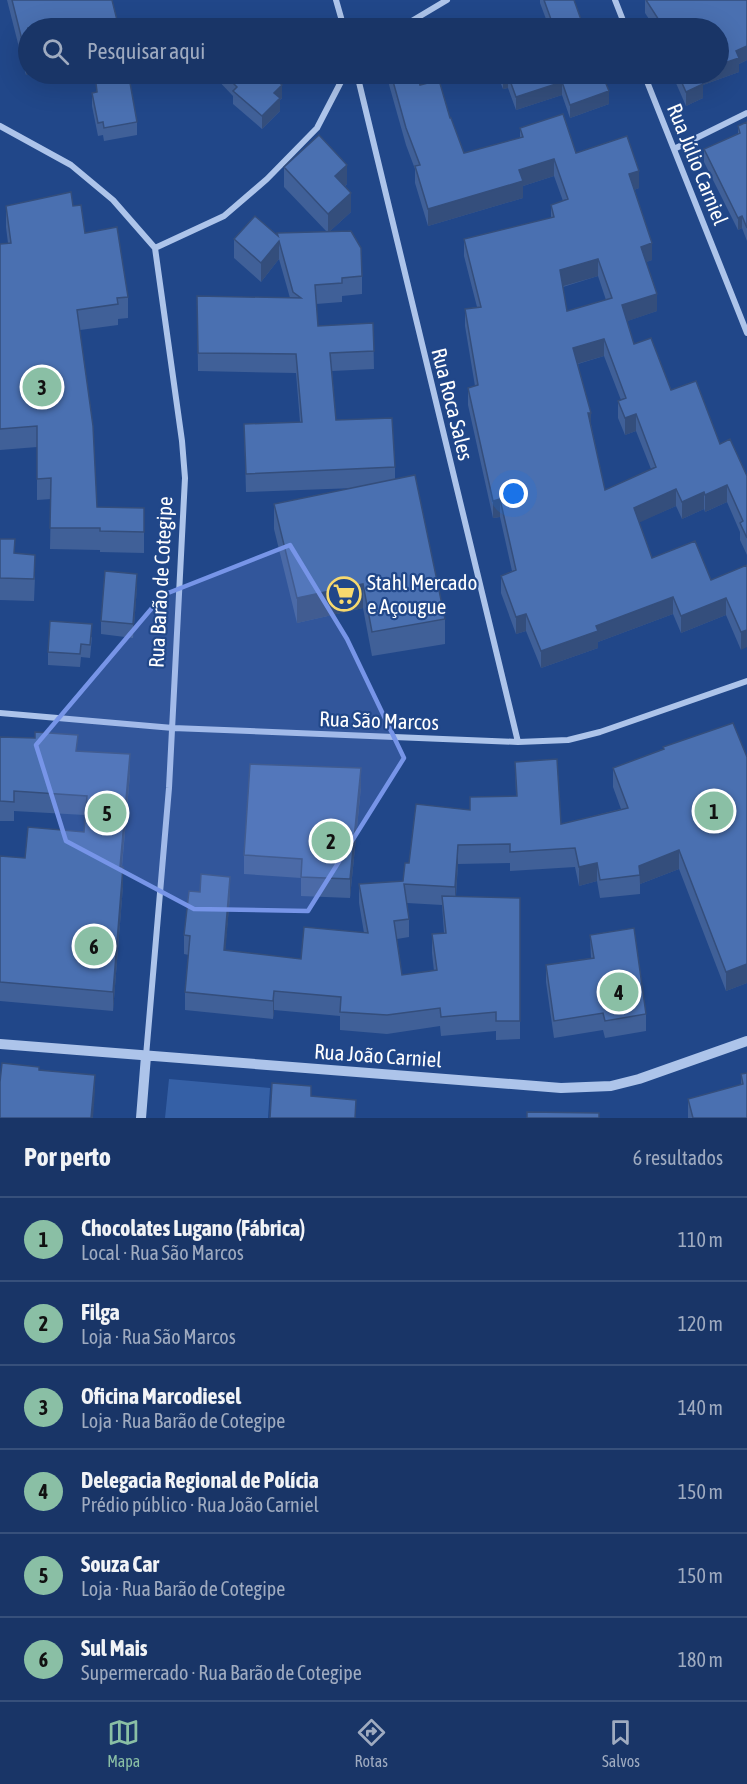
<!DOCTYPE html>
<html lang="pt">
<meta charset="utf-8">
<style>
:root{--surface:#193567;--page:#264070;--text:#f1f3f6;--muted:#9fabc0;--line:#37507b;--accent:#8abfa5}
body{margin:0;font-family:"Asap Condensed",sans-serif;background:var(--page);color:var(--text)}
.you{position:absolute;left:514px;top:494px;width:21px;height:21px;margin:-15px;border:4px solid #fff;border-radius:50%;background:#1a73e8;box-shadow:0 0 0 9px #1a73e833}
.badge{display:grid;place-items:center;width:39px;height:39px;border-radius:50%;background:var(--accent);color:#111;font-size:20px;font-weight:700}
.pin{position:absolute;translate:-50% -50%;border:3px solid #fff;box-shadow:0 2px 6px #0006}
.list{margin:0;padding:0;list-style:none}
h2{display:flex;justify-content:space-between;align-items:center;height:78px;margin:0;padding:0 24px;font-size:26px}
h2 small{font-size:20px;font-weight:400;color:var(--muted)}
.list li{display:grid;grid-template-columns:39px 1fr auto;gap:18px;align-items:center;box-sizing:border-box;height:84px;padding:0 24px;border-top:2px solid var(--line)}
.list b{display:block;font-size:22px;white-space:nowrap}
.list p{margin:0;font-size:20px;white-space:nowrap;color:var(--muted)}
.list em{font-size:20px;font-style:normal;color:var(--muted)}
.icon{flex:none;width:33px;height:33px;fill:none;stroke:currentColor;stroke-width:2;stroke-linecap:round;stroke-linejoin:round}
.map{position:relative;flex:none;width:747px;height:1118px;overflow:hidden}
.search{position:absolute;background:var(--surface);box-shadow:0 6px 24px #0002;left:18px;right:18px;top:18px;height:66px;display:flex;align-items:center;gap:15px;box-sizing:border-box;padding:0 21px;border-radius:33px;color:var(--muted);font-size:22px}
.sheet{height:582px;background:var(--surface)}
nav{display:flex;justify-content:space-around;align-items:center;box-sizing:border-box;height:84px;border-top:2px solid var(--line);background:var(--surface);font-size:16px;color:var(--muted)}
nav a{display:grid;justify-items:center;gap:3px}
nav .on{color:var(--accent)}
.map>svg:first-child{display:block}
</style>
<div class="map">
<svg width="747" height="1118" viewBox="0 0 747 1118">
<rect width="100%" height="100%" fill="#214789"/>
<!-- green -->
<path fill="#3560a6" d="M169,1079L270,1088L268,1118H165Z"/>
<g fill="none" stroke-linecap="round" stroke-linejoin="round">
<!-- minor -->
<path stroke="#adc4ea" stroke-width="6" d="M336,0L344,28
M615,0L626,28
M400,28L447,0
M357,74L518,742
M644,74L747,333
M0,126L71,165L113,200L155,248L182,441L185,478L169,788L146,1056
M674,149L747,113
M155,248L224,216L267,179L317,128L345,74
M0,713L173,728L518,742L568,740L600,732L747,681"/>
<!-- tertiary -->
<path stroke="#adc4ea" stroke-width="10" d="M0,1044L561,1088L611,1086L639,1079L747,1041
M141,1118L146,1056"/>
</g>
<!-- wall -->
<path fill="#406098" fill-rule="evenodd" d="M7,0H112L26,75Z
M540,0H574L584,28L549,27L540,3Z
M645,0H747V60L739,64V72L703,85V98L686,106L672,74H718V28H655L645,13Z
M212,74H269L282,98L280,100V111L262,129L233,104V96Z
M386,74H417L420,85L450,118L464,153L520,138V128L576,153L639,188L634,190L652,260L646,262L657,311L627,321L634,344L671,390L720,444L747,476V555L740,540V532L727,502L705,512L704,509L682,519L676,506L639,522L652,558L711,580L747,565L741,650L726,615L681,633L673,614L598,642V648L541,668L526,631L516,634L501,593V576L512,571L500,517L493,518L468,405V388L475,386L465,326V309L477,307L464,256V239L551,218V205L563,201L554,176L523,186V198L428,226L415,183V169L406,145ZM598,276L606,300L567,311L563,287ZM604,356L621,400L618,401V418L625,435L636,431L651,469L605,490L578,364Z
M497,74H602L609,104L570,118L562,95L516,110L508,88L503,89Z
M96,83L137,122V135L104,141L103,135L98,136L92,106V93L96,92Z
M747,122V241L742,228L738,230L704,162V149L738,134V126Z
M284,167L347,184L345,186L351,212L329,232L362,276V294L342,296V302L316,304L318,326L373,323L374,369L332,371L336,420L395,467V480L445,619V644L372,656L363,608L297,623L274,529V504L355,488L246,492L244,424L300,422L296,373L198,371L197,296L290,298L279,259L261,282L234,258V239L327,232L284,187Z
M6,206H73L85,233L128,297V318L118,319V325L80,330L97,507L144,508V553L100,552V550L50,549L51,499L37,500V447L0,450V244L8,243L6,227Z
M0,539L15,553L35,577L34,601L0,600Z
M137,587L133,638L101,634V621Z
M92,637L90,658L81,657L80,667L48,665V652Z
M0,737L78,752L130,774L122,867L123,886L113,1011L0,1001V856L25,858L84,832L85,815L14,811V821H0Z
M663,747L747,757V983L726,991L679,869L640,884V894L600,898L597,881L579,886L575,867L510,871V863L458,864L456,896L520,898V1039L496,1040V1031L441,1036L440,1026L387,1034L340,1030V1016L274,1010L273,1019L185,1010V992L189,955L184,954V935L200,892L230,896L225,950L301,959L364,933L359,903V884L403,881L409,863L470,810L516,796L515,762L561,824L621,809L613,787V768L663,749ZM407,903L442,905L444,933L432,934V953L434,971L402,975L397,939L409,937V919Z
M361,787L350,898L301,896V878L244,874V855Z
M590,935L646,1014V1031L605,1038L603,1030L554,1038L546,982V965L591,958Z
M747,1073V1118H688V1099L741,1085V1074Z"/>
<!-- shaded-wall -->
<path fill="#344e7c" d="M747,46V60L739,64V72L703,85V98L686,106V92L698,74H718V65L736,51Z
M28,55V74H30L26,75V56Z
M508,75V88L503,89V76Z
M562,82V95L516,110V97Z
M282,85V98L280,100V111L262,129V116L274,93Z
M609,91V104L570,118V105Z
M554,159V176L523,186V198L428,226V209L519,170Z
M347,165V184L335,195V176Z
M639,171V188L629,192V174Z
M351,193V212L328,233V214Z
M742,216V228L738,230V218Z
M279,241V259L261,282V263Z
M652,243V260L641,264V247Z
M598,259V276L560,287V270Z
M657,294V311L622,323V305Z
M604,339V356L573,365V348Z
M588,413H591V430Z
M636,414V431L625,435V418Z
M727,485V502L705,512V495Z
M676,489V506L634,525V508Z
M704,492V509L682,519V502Z
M500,499V517L493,518V501Z
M137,574V587L133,638V624Z
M363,584V608L297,623V598Z
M673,597V614L598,642V648L541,668V651L596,626Z
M726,598V615L681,633V616Z
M526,614V631L516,634V617Z
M747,630V647L741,650V632Z
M130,754V774L120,886V867Z
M361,768V787L350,898V879Z
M458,845V864L455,906V887Z
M679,850V869L640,884L639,866Z
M597,863V881L579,886V867Z
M123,867V886L113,1011V992Z
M230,877V896L224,969V950Z
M747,964V983L726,991V972Z
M274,991V1010L273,1019V1001Z
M95,1075V1091L93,1118H91Z"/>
<!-- building -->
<path fill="#4a70b1" stroke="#344e7c" stroke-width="1.5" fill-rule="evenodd" d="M12,0H112L119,28H28V55L26,56Z
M544,0H574L584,28H543L553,25Z
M646,0H747V46L736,51L739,58L718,65V28H664Z
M264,20L273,28H255Z
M216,21L223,28H208Z
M224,74H269L282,85L274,93L280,98L262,116L233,91L237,87Z
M391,74H417L420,85L439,80L450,118H451L464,153L523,137L520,128L563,114L576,153L627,136L639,171L629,174L652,243L641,247L657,294L622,305L634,344L651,338L671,390L696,381L720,444L730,439L747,476V538L740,523L743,521L727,485L705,495L704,492L682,502L676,489L634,508L652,558L695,541L711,580L747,565V630L741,632L726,598L681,616L673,597L596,626L598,631L541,651L526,614L516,617L501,576L516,570L500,499L493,501L468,388L478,385L465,309L481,307L464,239L554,217L551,205L568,199L554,159L519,170L523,181L428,209L415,166L420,165L406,128ZM598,259L612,298L567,311L560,270ZM604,339L626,398L618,401L625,418L636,414L656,467L605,490L588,413H591L573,348Z
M502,74H602L609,91L570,105L562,82L516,97L508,75L503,76Z
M678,74H699L703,84L686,92Z
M129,77L137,122L104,128L103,122L98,123L92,93L97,92L96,83Z
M747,122V228L742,216L738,218L704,149L740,133L738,126Z
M319,135L347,165L335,176L351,193L328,214L284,167Z
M71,192L73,206L81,205L85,233L117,227L128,297L117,298L118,304L77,310L93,426L97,507L144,508V532L100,531V528H50L51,478L37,479V426L0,429V244L11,243L6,206Z
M255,216L278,236L277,233L351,231L361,248L362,276L342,278V283L315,285L318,326L373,323L374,351L330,353L336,420L392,418L395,467L246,474L244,424L302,422L296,354L198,353L197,296L301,298L293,292L279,241L261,263L234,239Z
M415,475L445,619L372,632L363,584L297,598L274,504Z
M0,539H15L14,553L35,555L34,579L0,578Z
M105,571L137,574L133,624L101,621Z
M50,621L92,624L90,645L81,644L80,654L48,652Z
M733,723L747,757V964L726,972L679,850L639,866L640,875L600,880L597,863L579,867L575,848L510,852V844L458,845L455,887L404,884L409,919L394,921L402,975L437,970L432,934L446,933L442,896L520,898V1021H496V1012L441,1017L440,1008L387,1015L340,1012L341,997L274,991L273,1001L185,992L190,936L184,935L189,891L200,892L201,874L230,877L224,950L301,959L304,927L368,933L359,884L403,881L405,863H409L416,804L470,810V797L517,796L515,762L557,759L561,824L628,808L613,768L664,749L663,747Z
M35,732L78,735L76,751L130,754L120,867H123L113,992L0,982V856L25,858L28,827L84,832L87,796L14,791V802L0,801V737L35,738Z
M250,764L361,768L350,879L301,877L302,859L244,855Z
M634,928L646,1014L605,1021L603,1013L554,1021L546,965L594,958L590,935Z
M2,1063L39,1067V1070L95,1075L91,1118H0V1082Z
M747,1073V1118H693L688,1099L743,1084L741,1074Z
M272,1083L311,1086V1096L356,1100L355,1118H270Z
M527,1112L599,1113V1118H527Z"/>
<!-- marked area -->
<path fill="#7795e8" fill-opacity="0.2" stroke="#7795e8" stroke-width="4.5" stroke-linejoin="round" d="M290,545L347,639L404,758L308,911L194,909L66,841L36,745L163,595Z"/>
<!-- icons -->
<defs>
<symbol id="supermarket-ring" viewBox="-11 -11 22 22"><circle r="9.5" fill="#214789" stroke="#f7d96e" stroke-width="1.5"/><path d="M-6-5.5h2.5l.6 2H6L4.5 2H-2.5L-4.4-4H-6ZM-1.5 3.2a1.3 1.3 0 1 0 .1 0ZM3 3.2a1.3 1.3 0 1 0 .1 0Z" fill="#f7d96e"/></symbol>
</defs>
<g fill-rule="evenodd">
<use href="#supermarket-ring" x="325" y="575" width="38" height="38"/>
</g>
<g text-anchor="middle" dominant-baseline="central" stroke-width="4.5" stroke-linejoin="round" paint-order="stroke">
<!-- street labels -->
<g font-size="21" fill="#fff" stroke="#214789">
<text transform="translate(698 164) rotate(68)">Rua Júlio Carniel</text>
<text transform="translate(453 404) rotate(76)">Rua Roca Sales</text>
<text transform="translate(160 582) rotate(-87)">Rua Barão de Cotegipe</text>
<text transform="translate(379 720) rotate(2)">Rua São Marcos</text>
<text transform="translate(378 1055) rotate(4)">Rua João Carniel</text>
</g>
<!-- poi labels -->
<g font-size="21" fill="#fff" stroke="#214789" text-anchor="start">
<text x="367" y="582">Stahl Mercado<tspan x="367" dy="24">e Açougue</tspan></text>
</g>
</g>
</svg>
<div class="you"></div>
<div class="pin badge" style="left:714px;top:811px">1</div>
<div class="pin badge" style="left:331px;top:841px">2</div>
<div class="pin badge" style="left:42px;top:387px">3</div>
<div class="pin badge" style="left:619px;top:992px">4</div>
<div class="pin badge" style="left:107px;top:813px">5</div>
<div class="pin badge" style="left:94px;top:946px">6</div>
<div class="search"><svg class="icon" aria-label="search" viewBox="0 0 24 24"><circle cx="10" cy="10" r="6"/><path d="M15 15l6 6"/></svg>Pesquisar aqui</div>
</div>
<section class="sheet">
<h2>Por perto<small>6 resultados</small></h2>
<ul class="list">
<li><span class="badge">1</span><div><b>Chocolates Lugano (Fábrica)</b><p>Local · Rua São Marcos</p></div><em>110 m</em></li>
<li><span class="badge">2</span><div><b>Filga</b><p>Loja · Rua São Marcos</p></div><em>120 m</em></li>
<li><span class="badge">3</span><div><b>Oficina Marcodiesel</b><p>Loja · Rua Barão de Cotegipe</p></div><em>140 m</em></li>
<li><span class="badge">4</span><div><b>Delegacia Regional de Polícia</b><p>Prédio público · Rua João Carniel</p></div><em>150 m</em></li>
<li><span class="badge">5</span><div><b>Souza Car</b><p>Loja · Rua Barão de Cotegipe</p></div><em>150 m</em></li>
<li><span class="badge">6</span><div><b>Sul Mais</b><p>Supermercado · Rua Barão de Cotegipe</p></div><em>180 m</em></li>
</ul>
</section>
<nav>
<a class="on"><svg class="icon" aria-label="map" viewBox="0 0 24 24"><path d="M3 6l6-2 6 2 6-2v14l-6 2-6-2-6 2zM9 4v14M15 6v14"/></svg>Mapa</a>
<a><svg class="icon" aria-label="directions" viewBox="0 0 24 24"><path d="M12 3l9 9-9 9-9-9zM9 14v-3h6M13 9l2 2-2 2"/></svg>Rotas</a>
<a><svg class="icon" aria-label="saved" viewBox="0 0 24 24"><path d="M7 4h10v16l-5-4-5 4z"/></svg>Salvos</a>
</nav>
